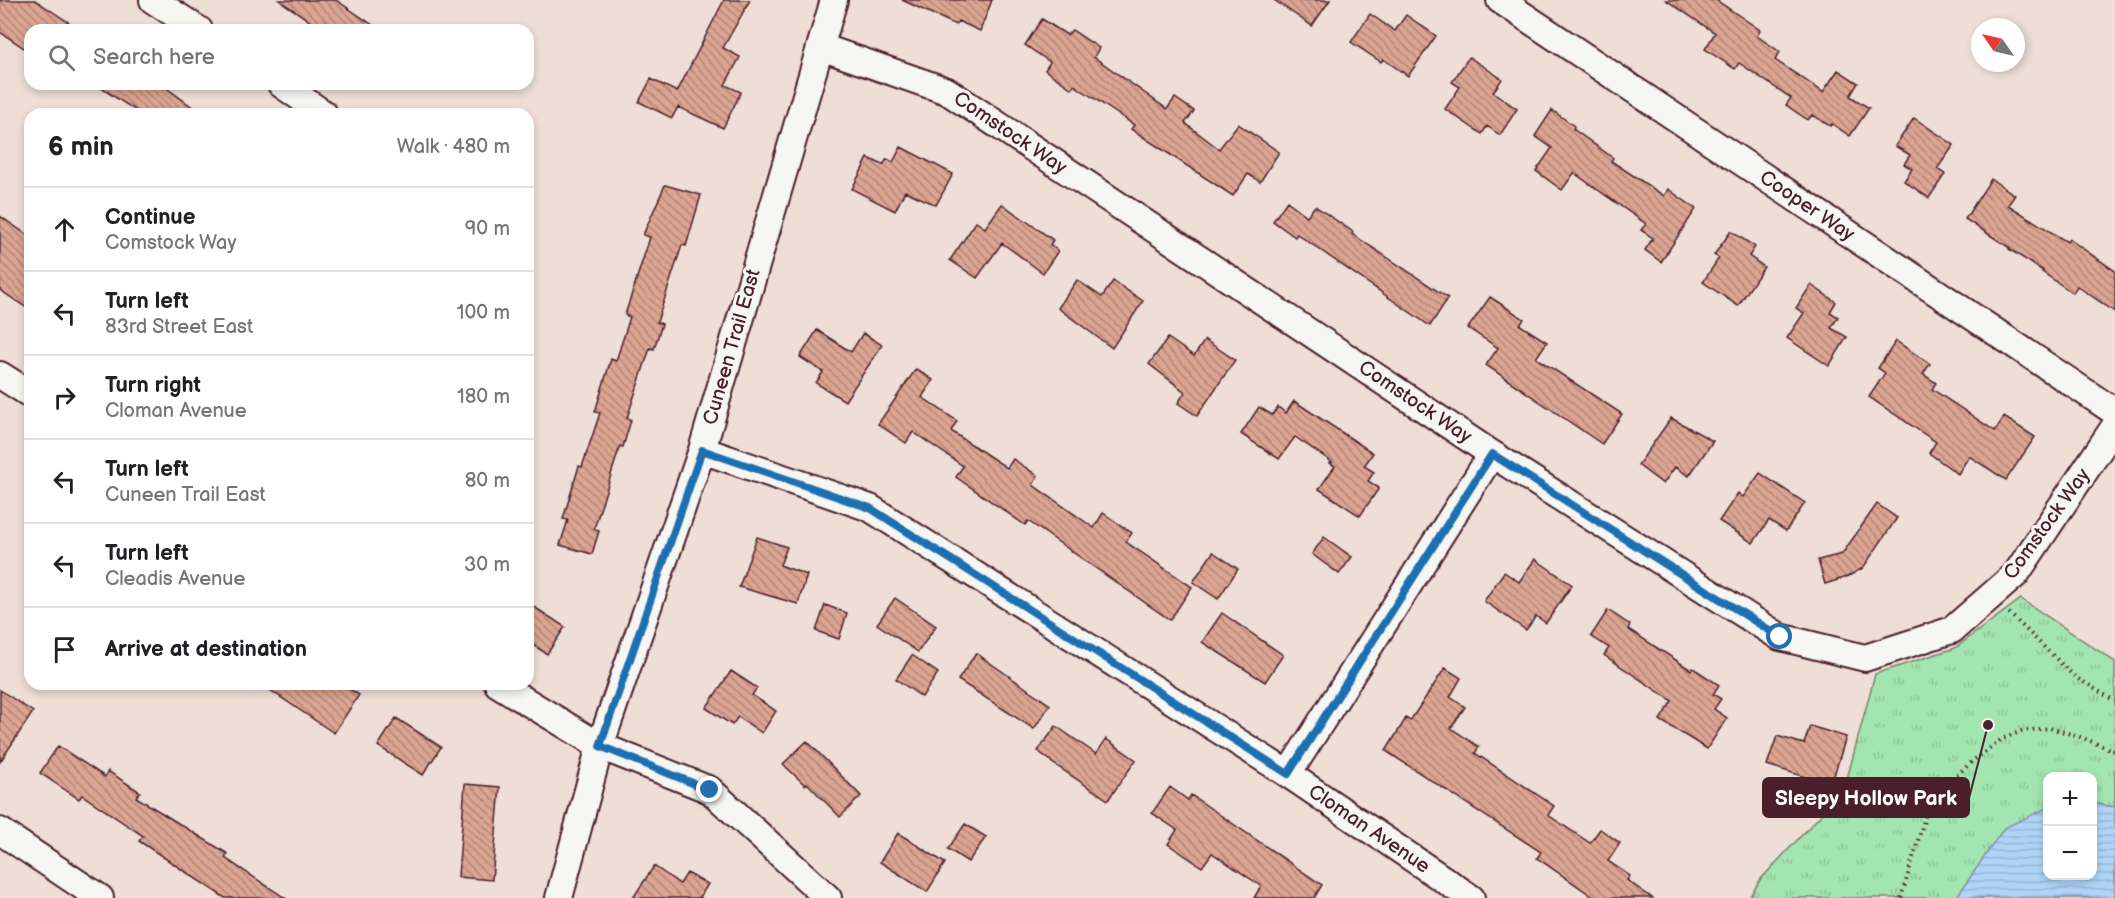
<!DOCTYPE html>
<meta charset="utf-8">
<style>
:root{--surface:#fff;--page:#f2f2f2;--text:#202124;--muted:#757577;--line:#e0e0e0}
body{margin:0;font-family:"Balsamiq Sans",sans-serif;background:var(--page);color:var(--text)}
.controls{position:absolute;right:18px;bottom:18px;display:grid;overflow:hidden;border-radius:12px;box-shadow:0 3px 9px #0003}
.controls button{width:54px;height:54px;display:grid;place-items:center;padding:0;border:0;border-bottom:2px solid var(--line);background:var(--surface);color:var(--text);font:30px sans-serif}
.compass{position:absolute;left:1971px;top:18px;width:54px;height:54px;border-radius:50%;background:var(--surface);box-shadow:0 3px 9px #0003;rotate:304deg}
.stop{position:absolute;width:18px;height:18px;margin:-14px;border:4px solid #1f6fb2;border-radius:50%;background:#fff}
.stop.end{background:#1f6fb2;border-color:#fff;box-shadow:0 2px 6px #0008}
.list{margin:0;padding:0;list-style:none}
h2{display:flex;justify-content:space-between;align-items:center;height:78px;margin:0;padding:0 24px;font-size:26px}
h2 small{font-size:20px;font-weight:400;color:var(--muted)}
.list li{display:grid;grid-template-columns:39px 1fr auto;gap:18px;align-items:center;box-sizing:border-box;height:84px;padding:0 24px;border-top:2px solid var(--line)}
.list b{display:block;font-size:22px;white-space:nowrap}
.list p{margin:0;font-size:20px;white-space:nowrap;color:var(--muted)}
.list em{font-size:20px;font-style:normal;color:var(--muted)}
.icon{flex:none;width:33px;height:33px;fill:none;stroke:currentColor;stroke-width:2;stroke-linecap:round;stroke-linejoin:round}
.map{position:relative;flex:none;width:2115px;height:898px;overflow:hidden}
.search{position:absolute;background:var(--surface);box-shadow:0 3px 9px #0003;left:24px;top:24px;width:510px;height:66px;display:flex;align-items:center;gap:15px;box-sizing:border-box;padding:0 21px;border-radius:18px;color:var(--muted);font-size:22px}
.panel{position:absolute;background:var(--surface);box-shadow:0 3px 9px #0003;left:24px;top:108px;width:510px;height:582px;border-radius:18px}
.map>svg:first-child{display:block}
</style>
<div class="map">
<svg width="2115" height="898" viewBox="0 0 2115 898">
<defs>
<pattern id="park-tufts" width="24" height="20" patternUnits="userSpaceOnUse" patternTransform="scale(1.5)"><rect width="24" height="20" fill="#a2e5b0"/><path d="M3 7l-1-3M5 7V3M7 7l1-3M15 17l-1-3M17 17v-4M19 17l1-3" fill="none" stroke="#8dc498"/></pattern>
<pattern id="water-rules" width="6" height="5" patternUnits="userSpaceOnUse" patternTransform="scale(1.5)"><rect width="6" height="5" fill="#aed5f8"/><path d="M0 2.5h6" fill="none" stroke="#97b6d5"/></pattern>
<pattern id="building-back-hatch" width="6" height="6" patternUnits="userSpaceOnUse" patternTransform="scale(1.5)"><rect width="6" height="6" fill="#dba592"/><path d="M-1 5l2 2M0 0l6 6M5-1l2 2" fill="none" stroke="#b48677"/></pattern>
</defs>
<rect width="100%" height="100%" fill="#eeded5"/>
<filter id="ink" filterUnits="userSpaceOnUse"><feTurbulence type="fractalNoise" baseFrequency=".0167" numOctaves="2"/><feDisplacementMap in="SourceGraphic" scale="12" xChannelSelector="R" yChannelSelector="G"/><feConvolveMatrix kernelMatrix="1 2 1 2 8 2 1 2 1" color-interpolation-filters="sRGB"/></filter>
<g filter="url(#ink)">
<!-- park -->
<path fill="url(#park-tufts)" stroke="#76826e" stroke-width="1.5" fill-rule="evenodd" d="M2021,599L2115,662V898H1749L1760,880L1844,790L1875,674L1955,648ZM2048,776H2092V876H2048Z"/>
<!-- water -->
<path fill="url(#water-rules)" stroke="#868ca6" stroke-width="1.5" d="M2093,803L2115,807V898H1956L2004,828L2047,808L2048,876H2092Z"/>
<!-- building -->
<path fill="url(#building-back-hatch)" stroke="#4a1f2b" stroke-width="1.5" d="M0,0H35L80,30H30V39L24,48L0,32Z
M279,0H336L380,30H323Z
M724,0H750L723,48L740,57L725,85L741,92L723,128L678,107L672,118L639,102L651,79L677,92Z
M902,0H992L980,31L958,21L956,25Z
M1274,0H1330L1312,26Z
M1666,0H1716L1760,30L1757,36L1780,52L1775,60L1823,92L1838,70L1858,83L1850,96L1869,108L1850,136L1832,124L1830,126L1812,115L1808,120L1786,105L1791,98L1739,63L1735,69L1705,49L1715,33Z
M1370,14L1395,31L1406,15L1436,36L1408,76L1383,59L1381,62L1351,42Z
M1042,19L1067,35L1072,30L1099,48L1094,57L1167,109L1175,98L1194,111L1185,123L1219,149L1238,124L1279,152L1260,182L1248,174L1233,196L1131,129L1134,125L1074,85L1072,89L1045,70L1050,62L1025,45Z
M1469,57L1502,79L1493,92L1517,109L1500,135L1487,126L1482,134L1445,109L1460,87L1452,82Z
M95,84H161L202,114H141Z
M1552,110L1574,126L1573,129L1613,158L1611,161L1664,196L1668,189L1696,209L1661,262L1645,250L1653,238L1641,230L1646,224L1574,173L1562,190L1536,171L1552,148L1535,136Z
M1914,118L1954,145L1937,169L1945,174L1929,198L1904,181L1912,169L1904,164L1910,155L1895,146Z
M901,147L953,174L936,205L905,191L895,211L852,189L868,158L883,165L887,159L893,162Z
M1991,179L2015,195L2008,205L2067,242L2069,239L2115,271V312L2077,286L2073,293L2042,272L2043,271L2009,249L2010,248L1965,219Z
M665,185L701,195L686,246L682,245L657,322L662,324L654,349L650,348L627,418L631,420L623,447L620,446L594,529L599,531L592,554L560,545L568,520L563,519L579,466L582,467L600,413L595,412L611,359L616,361L630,317L625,315L650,237L643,235Z
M1287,201L1307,216L1315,206L1353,232L1352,234L1448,298L1430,326L1297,234L1295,237L1273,221Z
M1002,204L1053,240L1050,245L1058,251L1043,273L1002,243L977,278L950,260L976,222L985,228Z
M0,216L30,237V310L0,290Z
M1731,231L1755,247L1749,256L1764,267L1738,306L1703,282L1719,258L1714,255Z
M1077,280L1102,297L1113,281L1143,301L1112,348L1058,308Z
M1811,285L1836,302L1830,312L1838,317L1831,328L1847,337L1829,366L1787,338L1804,313L1796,308Z
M1490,297L1524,319L1520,325L1547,342L1536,358L1622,414L1602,444L1486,365L1498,348L1468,328Z
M817,330L851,352L863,333L882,345L845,401L816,383L823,372L800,357Z
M1168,338L1194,356L1205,340L1235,360L1197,416L1178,403L1185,392L1149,364Z
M1896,341L1930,364L1923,374L1936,383L1932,389L1995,431L2004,417L2035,437L2006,480L1969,456L1958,474L1929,453L1936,442L1869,397L1885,373L1878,368Z
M916,369L933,380L922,397L957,421L951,431L1007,468L1013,459L1038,476L1033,485L1094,528L1103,513L1132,533L1126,542L1192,587L1170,620L1028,521L1025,525L956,477L963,466L913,432L906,443L878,424Z
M1294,401L1373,453L1364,466L1374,472L1368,481L1379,488L1360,516L1319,489L1335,466L1330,463L1332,462L1295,437L1279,459L1241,434L1259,407L1272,415L1278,407L1286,413Z
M1671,418L1713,441L1689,476L1675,467L1663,484L1638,465Z
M1760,473L1805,503L1786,531L1769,520L1753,543L1719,521L1738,493L1743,497Z
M1877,504L1897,518L1863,568L1847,577L1825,584L1818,560L1842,554Z
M757,537L787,547L780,565L807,575L798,604L739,587Z
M1324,537L1352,557L1339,574L1312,554Z
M1213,552L1238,569L1218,599L1193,582Z
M1535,559L1572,585L1546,623L1536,616L1526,630L1484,601L1504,572L1519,582Z
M895,598L936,626L918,652L877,624Z
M528,603L565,627L547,654L528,642Z
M825,605L847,613L839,639L816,631Z
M1608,610L1630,625L1628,629L1691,670L1693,668L1719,685L1713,694L1721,699L1714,709L1727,718L1707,749L1660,720L1672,701L1604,655L1609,648L1591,636Z
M1222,613L1283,655L1265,682L1202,642Z
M976,653L1050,705L1034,729L958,680Z
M912,655L938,673L922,697L896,679Z
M1445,668L1461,678L1450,697L1465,707L1451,728L1479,747L1475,753L1554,806L1548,815L1590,843L1600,829L1620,843L1608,861L1630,876L1627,880L1652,898H1595L1537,858L1541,852L1386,751L1406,718L1410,721Z
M731,671L757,688L752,695L776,711L762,733L738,717L732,725L706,708Z
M261,684H342L359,695L334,733Z
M0,690L33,712L0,762Z
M396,718L441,747L423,775L378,746Z
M1056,726L1096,754L1106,739L1136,760L1108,800L1051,762V761L1038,751Z
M1810,726L1846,737L1831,785L1767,765L1777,736L1804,744Z
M807,741L861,796L840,817L807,783L805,785L783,764Z
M58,746L105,777L108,771L140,792L136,797L228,854L225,858L285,898H225L139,841L143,836L82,795L79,799L40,773Z
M465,784L500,787L492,880L458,877Z
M1170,787L1188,800L1191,795L1322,885L1314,898H1254L1261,886L1212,853L1202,867L1168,844L1177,830L1152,813Z
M965,824L986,837L968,862L948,849Z
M898,833L945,863L927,892L880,862Z
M654,866L680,884L687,873L708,884L700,897L701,898H633Z"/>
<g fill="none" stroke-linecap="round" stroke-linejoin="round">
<defs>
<path id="minor" d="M153,0L199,30
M1500,0L2115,412
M821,47L947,91L1492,454L1780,637L1865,658L1952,630L2016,574L2115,426
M281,84L324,114
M0,375L30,394
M702,450L870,508L1288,774L1471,898
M498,684L600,746L710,790L828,898
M1288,774L1492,454
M0,831L100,898
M559,898L600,746L702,450L834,0"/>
</defs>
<!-- minor casing -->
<use href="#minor" stroke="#4a1f2b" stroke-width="30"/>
<!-- path -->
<path stroke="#4a1f2b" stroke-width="4" stroke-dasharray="1.5 4.5" stroke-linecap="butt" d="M2009,613L2074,676L2115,701
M1901,898L1925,817L1939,791L1974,760L2002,739L2022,731L2050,728L2078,736L2115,751"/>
<!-- minor -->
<use href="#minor" stroke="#f6f6f2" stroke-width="26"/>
</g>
</g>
<g fill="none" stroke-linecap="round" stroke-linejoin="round" filter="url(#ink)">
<!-- route -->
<path stroke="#1f6fb2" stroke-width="8" d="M710,790L600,746L702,450L870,508L1288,774L1492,454L1780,637"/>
</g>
<g text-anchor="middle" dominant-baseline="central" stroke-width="6" stroke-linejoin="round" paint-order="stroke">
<!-- street labels -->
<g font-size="20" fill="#4a1f2b" stroke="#f6f6f2">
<text transform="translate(1010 133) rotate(34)">Comstock Way</text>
<text transform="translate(1807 206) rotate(34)">Cooper Way</text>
<text transform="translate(732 347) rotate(-74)">Cuneen Trail East</text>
<text transform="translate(1415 402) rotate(34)">Comstock Way</text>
<text transform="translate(2047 524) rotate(-54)">Comstock Way</text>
<text transform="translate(1369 829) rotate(34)">Cloman Avenue</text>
</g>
</g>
<!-- callouts -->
<path fill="none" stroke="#4a1f2b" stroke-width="2" d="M1988 725L1969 798"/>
<circle fill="#4a1f2b" stroke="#f6f6f2" stroke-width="2" cx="1988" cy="725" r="6"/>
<rect fill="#4a1f2b" stroke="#4a1f2b" stroke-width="2" x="1763" y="778" width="206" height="39" rx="6"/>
<g font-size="21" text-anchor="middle" font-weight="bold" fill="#fff">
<text x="1866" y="805">Sleepy Hollow Park</text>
</g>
</svg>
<div class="controls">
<button>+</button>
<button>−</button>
</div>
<svg class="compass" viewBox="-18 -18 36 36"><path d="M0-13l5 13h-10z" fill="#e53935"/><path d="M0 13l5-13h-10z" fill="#757577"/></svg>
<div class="stop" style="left:1780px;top:637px"></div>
<div class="stop end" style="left:710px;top:790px"></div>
<div class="search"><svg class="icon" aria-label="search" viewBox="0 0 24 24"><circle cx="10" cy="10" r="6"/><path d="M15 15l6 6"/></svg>Search here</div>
<section class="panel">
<h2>6 min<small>Walk · 480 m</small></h2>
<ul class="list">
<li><svg class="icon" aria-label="ahead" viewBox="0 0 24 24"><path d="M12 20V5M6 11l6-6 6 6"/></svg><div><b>Continue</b><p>Comstock Way</p></div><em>90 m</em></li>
<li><svg class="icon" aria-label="left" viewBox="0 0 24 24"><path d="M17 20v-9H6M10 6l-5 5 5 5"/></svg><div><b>Turn left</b><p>83rd Street East</p></div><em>100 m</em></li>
<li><svg class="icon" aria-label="right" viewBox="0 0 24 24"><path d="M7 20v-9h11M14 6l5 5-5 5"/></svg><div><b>Turn right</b><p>Cloman Avenue</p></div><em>180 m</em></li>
<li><svg class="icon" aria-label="left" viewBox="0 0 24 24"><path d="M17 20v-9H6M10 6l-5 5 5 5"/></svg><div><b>Turn left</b><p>Cuneen Trail East</p></div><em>80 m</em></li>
<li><svg class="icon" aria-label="left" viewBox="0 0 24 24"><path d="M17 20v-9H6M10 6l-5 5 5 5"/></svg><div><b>Turn left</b><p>Cleadis Avenue</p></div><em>30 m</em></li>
<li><svg class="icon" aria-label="arrive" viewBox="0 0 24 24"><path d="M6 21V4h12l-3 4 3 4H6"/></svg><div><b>Arrive at destination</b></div></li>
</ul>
</section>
</div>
